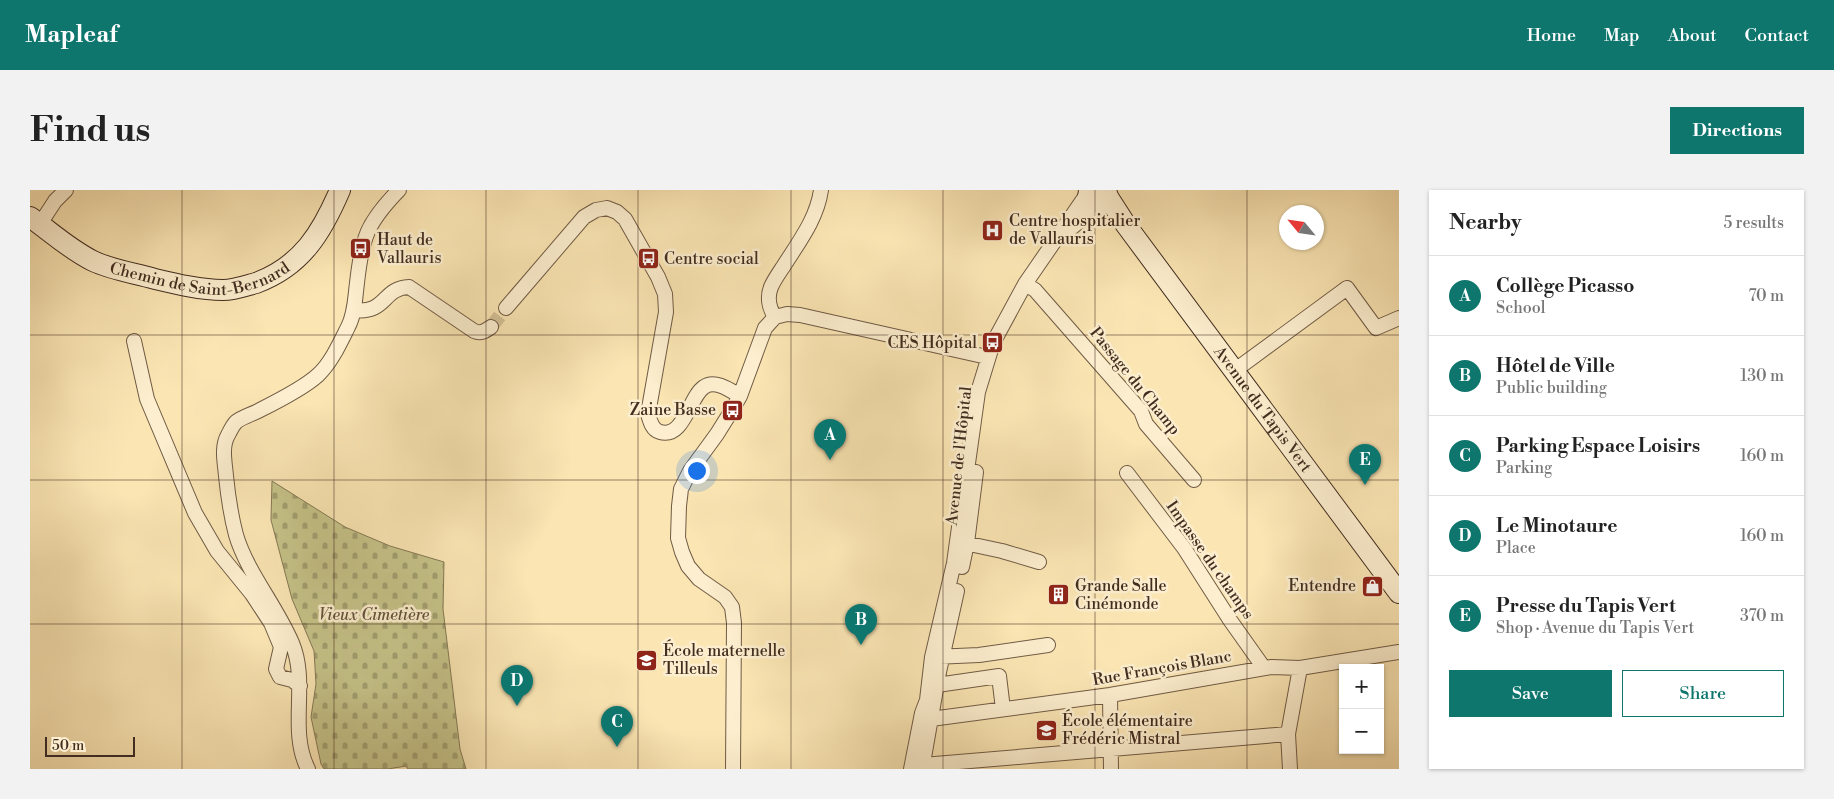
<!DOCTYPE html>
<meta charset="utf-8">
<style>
:root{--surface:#fff;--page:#f2f2f2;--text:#222;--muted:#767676;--line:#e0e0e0;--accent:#0f766e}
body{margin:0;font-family:"Libre Bodoni",serif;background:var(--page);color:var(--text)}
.controls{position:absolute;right:15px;bottom:15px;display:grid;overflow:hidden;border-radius:0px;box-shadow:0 1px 4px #0004}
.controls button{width:45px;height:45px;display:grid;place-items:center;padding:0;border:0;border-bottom:1px solid var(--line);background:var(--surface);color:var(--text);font:25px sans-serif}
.compass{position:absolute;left:1249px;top:15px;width:45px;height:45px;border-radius:50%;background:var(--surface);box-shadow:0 1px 4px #0004;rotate:299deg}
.scale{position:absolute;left:15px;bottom:12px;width:90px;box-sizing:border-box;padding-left:5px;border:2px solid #422d20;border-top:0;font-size:14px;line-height:18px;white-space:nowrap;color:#422d20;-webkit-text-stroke:4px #fceece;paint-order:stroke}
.you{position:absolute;left:666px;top:280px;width:18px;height:18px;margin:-12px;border:4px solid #fff;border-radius:50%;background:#1a73e8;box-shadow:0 0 0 8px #1a73e833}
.badge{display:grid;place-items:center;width:32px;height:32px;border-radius:50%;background:var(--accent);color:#fff;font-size:16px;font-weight:700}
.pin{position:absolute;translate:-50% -41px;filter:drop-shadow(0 1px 2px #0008)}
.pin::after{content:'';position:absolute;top:26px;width:18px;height:15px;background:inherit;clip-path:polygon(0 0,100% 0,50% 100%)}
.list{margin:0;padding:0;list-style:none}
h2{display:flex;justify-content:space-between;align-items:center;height:65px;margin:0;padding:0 20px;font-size:21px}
h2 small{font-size:16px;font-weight:400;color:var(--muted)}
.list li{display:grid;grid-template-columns:32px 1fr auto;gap:15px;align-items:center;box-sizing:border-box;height:80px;padding:0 20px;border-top:1px solid var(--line)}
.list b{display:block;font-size:19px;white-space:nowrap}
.list p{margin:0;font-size:16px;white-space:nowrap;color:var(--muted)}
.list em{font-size:16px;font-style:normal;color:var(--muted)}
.actions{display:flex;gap:10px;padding:15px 20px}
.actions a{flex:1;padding:11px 0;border:1px solid var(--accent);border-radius:0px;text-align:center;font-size:18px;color:var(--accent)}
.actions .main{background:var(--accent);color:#fff}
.map{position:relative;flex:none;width:1369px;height:579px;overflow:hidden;border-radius:0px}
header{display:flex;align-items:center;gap:30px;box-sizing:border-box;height:70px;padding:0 25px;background:var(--accent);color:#fff}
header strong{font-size:24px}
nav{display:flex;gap:28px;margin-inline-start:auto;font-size:18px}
.intro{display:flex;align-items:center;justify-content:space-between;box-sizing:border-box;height:120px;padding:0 30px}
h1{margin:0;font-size:35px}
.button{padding:12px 22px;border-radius:0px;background:var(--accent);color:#fff;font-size:18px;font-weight:700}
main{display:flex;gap:30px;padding:0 30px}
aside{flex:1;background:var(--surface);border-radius:0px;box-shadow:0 1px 4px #0004}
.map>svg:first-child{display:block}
</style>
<header>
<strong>Mapleaf</strong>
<nav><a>Home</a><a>Map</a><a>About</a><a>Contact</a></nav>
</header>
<div class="intro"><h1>Find us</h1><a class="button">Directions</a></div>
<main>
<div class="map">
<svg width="1369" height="579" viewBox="0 0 1369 579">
<defs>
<pattern id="cemetery-stones" width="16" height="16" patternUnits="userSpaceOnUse" patternTransform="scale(1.25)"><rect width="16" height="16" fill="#c5c288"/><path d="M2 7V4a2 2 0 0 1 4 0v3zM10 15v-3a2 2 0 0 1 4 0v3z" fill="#a29e6f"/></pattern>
</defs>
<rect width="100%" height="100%" fill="#fae5b3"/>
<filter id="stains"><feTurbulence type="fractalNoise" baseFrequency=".004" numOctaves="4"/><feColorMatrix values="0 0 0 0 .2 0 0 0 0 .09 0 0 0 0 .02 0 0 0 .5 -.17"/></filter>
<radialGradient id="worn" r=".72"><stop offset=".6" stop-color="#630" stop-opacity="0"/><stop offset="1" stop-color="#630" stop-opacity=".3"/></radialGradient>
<!-- cemetery -->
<path fill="url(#cemetery-stones)" stroke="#847854" d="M242,291L315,337L360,356L414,372L413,419L430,559L436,579H378L376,576L358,579H294L291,574L281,527L286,494L284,461L262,409L241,330Z"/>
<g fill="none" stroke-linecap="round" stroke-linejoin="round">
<!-- street-tunnel -->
<path stroke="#d5c096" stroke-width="14" stroke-dasharray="14 7" stroke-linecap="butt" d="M461,137L476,118"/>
<defs>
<path id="street" d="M10,34L25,11L36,0
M1040,39L1069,15
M995,94L1005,100L1111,221L1116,234L1164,290
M476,118L554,27L566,20L577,18L587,22L595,29L628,87L635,104L636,122L618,224C620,231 622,240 630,242C654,249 659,207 674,197C685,189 700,200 710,206
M324,120C357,124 352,98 379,97L444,141C451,144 455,141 461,137
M745,127L757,124L770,125L957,167
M745,127C739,118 737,107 741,97C744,90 749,83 753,77C768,53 787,29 791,0
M104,151L117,209L165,323L187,361L222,404L241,433L251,457L246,479L250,487L262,490L270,496
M1204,181L1317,98L1346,138L1369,128
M1097,283L1154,358L1200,430L1234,478
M930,352L972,361L1009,372
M932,377L937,353L946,282
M904,467L949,465L1018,455
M907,495L969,486L973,519
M1080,505L1081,579
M901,529L1080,505L1242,477L1270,478L1369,462
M893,575L1258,544
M278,579C258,540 279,493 262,453C247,417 217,382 206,345C201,326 198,306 196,286C195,273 191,257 198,245C200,241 203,235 206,232C212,227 223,224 230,220C246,212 275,197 288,185C301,173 310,153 318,137C325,124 325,108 327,93C332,47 337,33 369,0
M703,579L704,433L702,417L695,407L669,389L658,376L652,362L648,348L649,316L651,299L660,281L687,244L702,220L710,206L735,138L745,127
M881,579L892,523L897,510L902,467L924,373L948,202L963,153L995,94L1057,4
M892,579L909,482L927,401
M1260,579L1258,544L1270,478"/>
<g id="secondary">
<path d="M1059,0L1058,8L1065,15L1072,14L1078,7"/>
<path id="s1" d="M1076,0L1078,7L1096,35L1369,403"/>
<path id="s2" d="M0,27C21,42 39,59 63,71C82,80 104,83 125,89C146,94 171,100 193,100C204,100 215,96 226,93C272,76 292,42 310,0"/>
</g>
</defs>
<!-- street casing -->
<use href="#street" stroke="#705b45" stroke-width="16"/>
<!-- secondary casing -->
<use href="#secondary" stroke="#422d20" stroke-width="22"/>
<!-- street -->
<use href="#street" stroke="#fceece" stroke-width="14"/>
<!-- secondary -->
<use href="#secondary" stroke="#fceece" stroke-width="20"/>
</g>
<!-- grid -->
<path fill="none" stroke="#422d20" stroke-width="1" stroke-opacity="0.55" d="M152,0V579M304,0V579M456,0V579M608,0V579M761,0V579M913,0V579M1065,0V579M1217,0V579M0,145H1369M0,290H1369M0,434H1369"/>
<!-- icons -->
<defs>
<symbol id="hospital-square" viewBox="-11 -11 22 22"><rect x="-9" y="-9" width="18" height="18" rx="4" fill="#8f2418" stroke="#fceece"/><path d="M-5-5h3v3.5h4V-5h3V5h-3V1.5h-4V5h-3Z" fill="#fff"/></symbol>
<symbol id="bus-square" viewBox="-11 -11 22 22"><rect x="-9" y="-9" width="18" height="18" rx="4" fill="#8f2418" stroke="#fceece"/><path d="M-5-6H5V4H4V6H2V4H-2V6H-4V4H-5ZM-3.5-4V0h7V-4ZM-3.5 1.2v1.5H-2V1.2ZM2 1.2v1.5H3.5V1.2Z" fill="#fff"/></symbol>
<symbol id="shop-square" viewBox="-11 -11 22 22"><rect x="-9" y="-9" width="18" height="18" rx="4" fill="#8f2418" stroke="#fceece"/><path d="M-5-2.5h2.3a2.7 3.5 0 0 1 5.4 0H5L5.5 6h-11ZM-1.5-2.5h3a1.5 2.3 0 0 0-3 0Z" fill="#fff"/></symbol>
<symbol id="building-square" viewBox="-11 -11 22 22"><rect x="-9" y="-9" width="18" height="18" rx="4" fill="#8f2418" stroke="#fceece"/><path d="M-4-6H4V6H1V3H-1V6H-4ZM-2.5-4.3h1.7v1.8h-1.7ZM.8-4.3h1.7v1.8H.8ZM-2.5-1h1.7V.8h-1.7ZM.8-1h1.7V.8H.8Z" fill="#fff"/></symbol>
<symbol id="school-square" viewBox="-11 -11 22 22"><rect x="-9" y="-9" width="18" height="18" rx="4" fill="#8f2418" stroke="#fceece"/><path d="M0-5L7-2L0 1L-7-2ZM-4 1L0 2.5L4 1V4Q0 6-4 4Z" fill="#fff"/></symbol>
</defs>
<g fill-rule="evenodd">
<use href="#hospital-square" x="950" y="28" width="25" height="25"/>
<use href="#bus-square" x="318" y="46" width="25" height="25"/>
<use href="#bus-square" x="606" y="56" width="25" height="25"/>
<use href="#bus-square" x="950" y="140" width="25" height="25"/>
<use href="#bus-square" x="690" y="208" width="25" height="25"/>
<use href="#shop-square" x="1330" y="384" width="25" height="25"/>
<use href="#building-square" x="1016" y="392" width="25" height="25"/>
<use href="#school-square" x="604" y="458" width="25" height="25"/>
<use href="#school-square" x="1004" y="528" width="25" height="25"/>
</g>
<g text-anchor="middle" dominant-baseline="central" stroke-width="5" stroke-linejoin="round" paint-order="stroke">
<!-- poi labels -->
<g font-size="16" fill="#422d20" stroke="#fceece" text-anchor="start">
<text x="979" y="31">Centre hospitalier<tspan x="979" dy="18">de Vallauris</tspan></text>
<text x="347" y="50">Haut de<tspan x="347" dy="18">Vallauris</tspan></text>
<text x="634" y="69">Centre social</text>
<text x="947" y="153" text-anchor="end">CES Hôpital</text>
<text x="686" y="220" text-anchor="end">Zaine Basse</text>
<text x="1045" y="396">Grande Salle<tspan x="1045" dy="18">Cinémonde</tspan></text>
<text x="1326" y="396" text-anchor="end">Entendre</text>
<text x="633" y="461">École maternelle<tspan x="633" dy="18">Tilleuls</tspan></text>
<text x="1032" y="531">École élémentaire<tspan x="1032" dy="18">Frédéric Mistral</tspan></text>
</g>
<!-- street labels -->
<g font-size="16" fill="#422d20" stroke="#fceece">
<text stroke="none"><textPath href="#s2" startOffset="188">Chemin de Saint-Bernard</textPath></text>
<text transform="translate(1105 191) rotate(51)">Passage du Champ</text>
<text stroke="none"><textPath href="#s1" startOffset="270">Avenue du Tapis Vert</textPath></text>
<text transform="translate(929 266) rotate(-84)">Avenue de l'Hôpital</text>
<text transform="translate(1180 370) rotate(55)">Impasse du champs</text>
<text transform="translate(1132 478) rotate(-10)">Rue François Blanc</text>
</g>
<!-- park labels -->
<g font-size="16" font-style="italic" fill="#63523a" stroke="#fceece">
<text x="344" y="425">Vieux Cimetière</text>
</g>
</g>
<rect width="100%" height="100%" filter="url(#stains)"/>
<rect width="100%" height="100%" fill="url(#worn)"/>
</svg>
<div class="controls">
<button>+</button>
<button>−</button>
</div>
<svg class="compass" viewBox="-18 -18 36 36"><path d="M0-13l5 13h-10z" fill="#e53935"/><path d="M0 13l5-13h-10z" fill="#767676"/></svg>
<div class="scale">50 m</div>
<div class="you"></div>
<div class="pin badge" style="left:800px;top:270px">A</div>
<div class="pin badge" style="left:831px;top:455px">B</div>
<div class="pin badge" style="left:587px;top:557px">C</div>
<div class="pin badge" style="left:487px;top:516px">D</div>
<div class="pin badge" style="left:1335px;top:295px">E</div>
</div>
<aside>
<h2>Nearby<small>5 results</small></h2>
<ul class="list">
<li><span class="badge">A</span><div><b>Collège Picasso</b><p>School</p></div><em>70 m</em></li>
<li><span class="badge">B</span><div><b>Hôtel de Ville</b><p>Public building</p></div><em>130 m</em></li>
<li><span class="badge">C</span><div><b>Parking Espace Loisirs</b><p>Parking</p></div><em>160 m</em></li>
<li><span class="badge">D</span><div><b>Le Minotaure</b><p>Place</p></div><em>160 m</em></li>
<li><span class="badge">E</span><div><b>Presse du Tapis Vert</b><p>Shop · Avenue du Tapis Vert</p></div><em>370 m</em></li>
</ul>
<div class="actions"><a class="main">Save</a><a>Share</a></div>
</aside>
</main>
